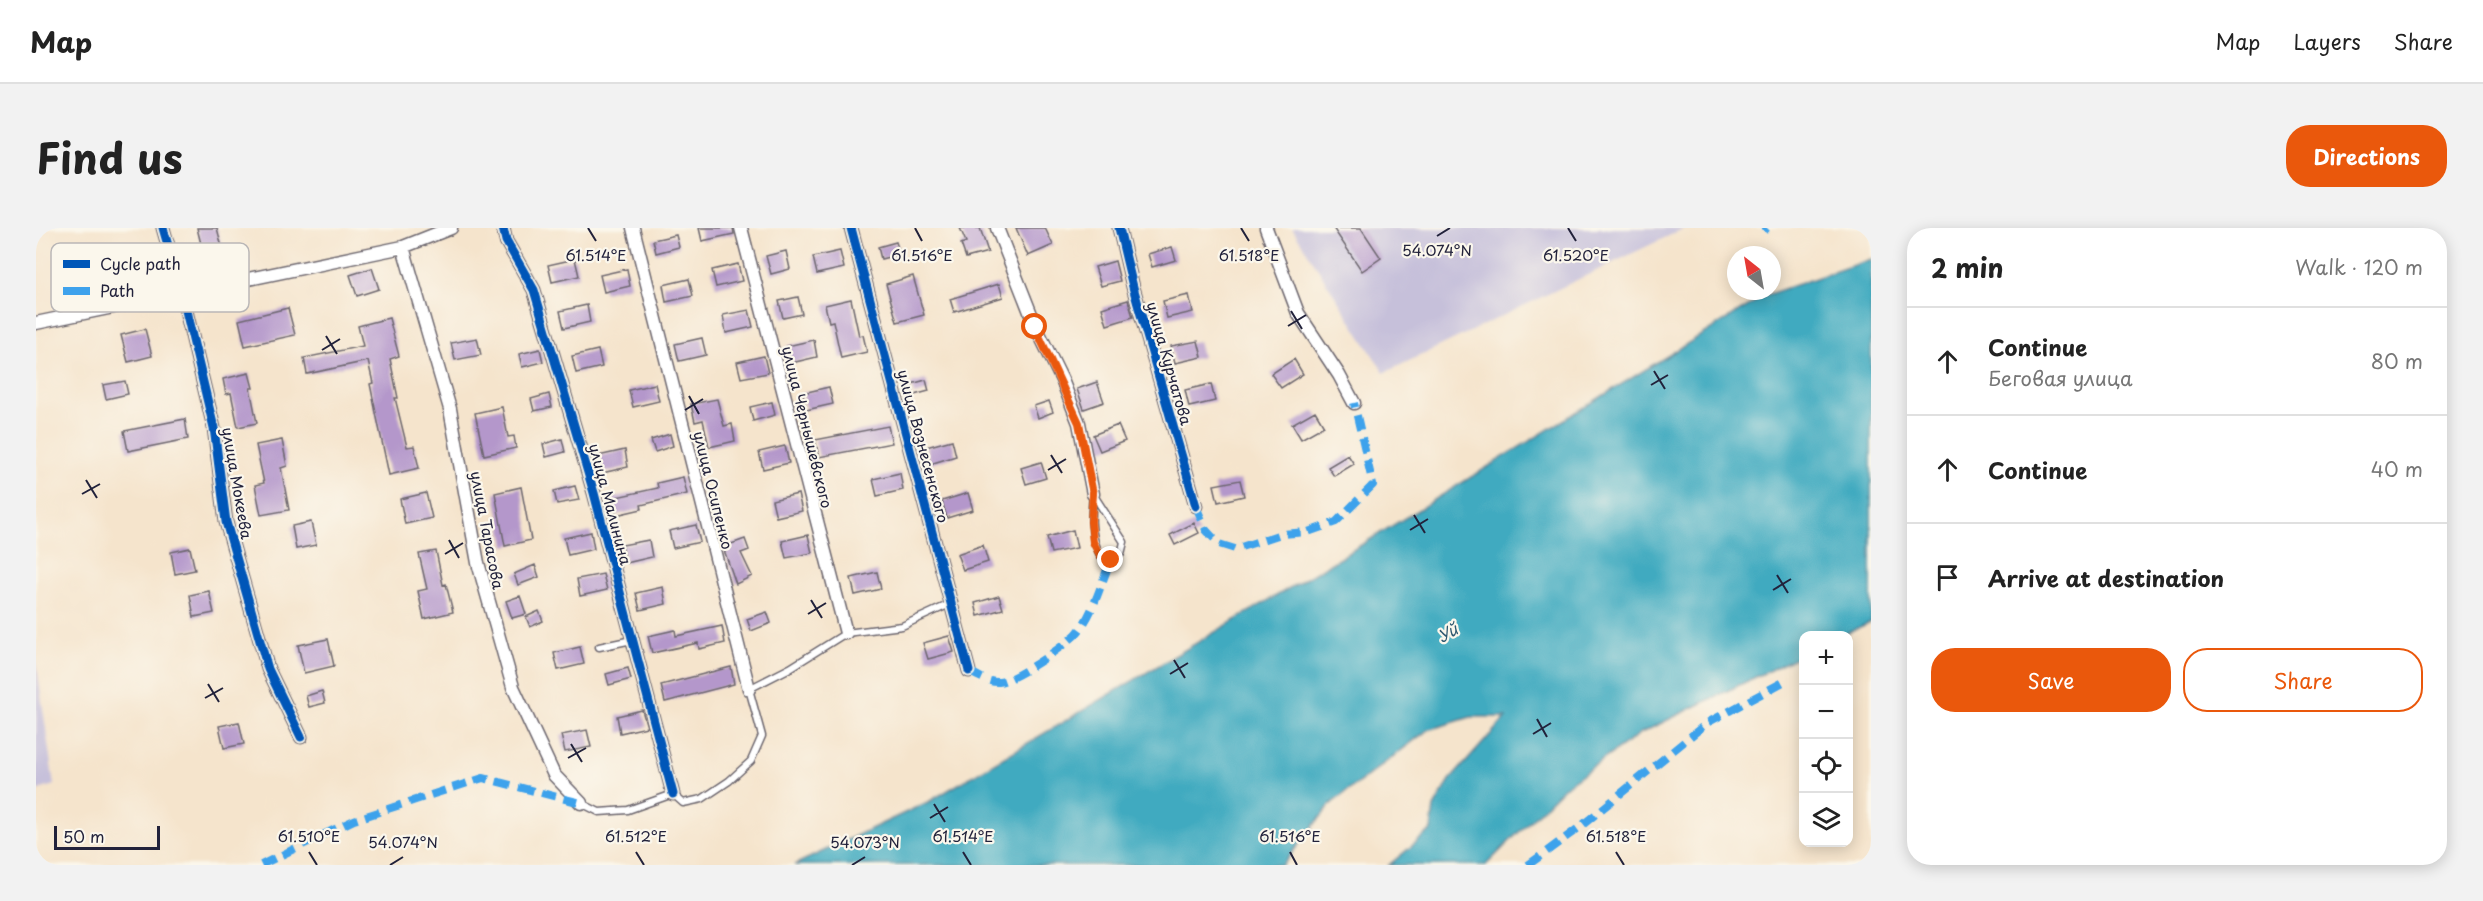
<!DOCTYPE html>
<meta charset="utf-8">
<style>
:root{--surface:#fff;--page:#f2f2f2;--text:#222;--muted:#767676;--line:#e0e0e0;--accent:#ea580c}
body{margin:0;font-family:"Playpen Sans",sans-serif;background:var(--page);color:var(--text)}
.controls{position:absolute;right:18px;bottom:18px;display:grid;overflow:hidden;border-radius:12px;box-shadow:0 3px 15px #0003}
.controls button{width:54px;height:54px;display:grid;place-items:center;padding:0;border:0;border-bottom:2px solid var(--line);background:var(--surface);color:var(--text);font:30px sans-serif}
.compass{position:absolute;left:1691px;top:18px;width:54px;height:54px;border-radius:50%;background:var(--surface);box-shadow:0 3px 15px #0003;rotate:329deg}
.scale{position:absolute;left:18px;bottom:15px;width:106px;box-sizing:border-box;padding-left:6px;border:3px solid #22223b;border-top:0;font-size:16px;line-height:21px;white-space:nowrap;color:#22223b;-webkit-text-stroke:4px #fbf7ec;paint-order:stroke}
.stop{position:absolute;width:18px;height:18px;margin:-14px;border:4px solid #ea580c;border-radius:50%;background:#fff}
.stop.end{background:#ea580c;border-color:#fff;box-shadow:0 2px 6px #0008}
.list{margin:0;padding:0;list-style:none}
h2{display:flex;justify-content:space-between;align-items:center;height:78px;margin:0;padding:0 24px;font-size:26px}
h2 small{font-size:20px;font-weight:400;color:var(--muted)}
.list li{display:grid;grid-template-columns:39px 1fr auto;gap:18px;align-items:center;box-sizing:border-box;height:108px;padding:0 24px;border-top:2px solid var(--line)}
.list b{display:block;font-size:22px;white-space:nowrap}
.list p{margin:0;font-size:20px;white-space:nowrap;color:var(--muted)}
.list em{font-size:20px;font-style:normal;color:var(--muted)}
.actions{display:flex;gap:12px;padding:18px 24px}
.actions a{flex:1;padding:14px 0;border:2px solid var(--accent);border-radius:24px;text-align:center;font-size:21px;color:var(--accent)}
.actions .main{background:var(--accent);color:#fff}
.icon{flex:none;width:33px;height:33px;fill:none;stroke:currentColor;stroke-width:2;stroke-linecap:round;stroke-linejoin:round}
.map{position:relative;flex:none;width:1835px;height:637px;overflow:hidden;border-radius:24px}
header{display:flex;align-items:center;gap:36px;box-sizing:border-box;height:84px;padding:0 30px;background:var(--surface);border-bottom:2px solid var(--line)}
header strong{font-size:28px}
nav{display:flex;gap:33px;margin-inline-start:auto;font-size:21px}
.intro{display:flex;align-items:center;justify-content:space-between;box-sizing:border-box;height:144px;padding:0 36px}
h1{margin:0;font-size:42px}
.button{padding:15px 27px;border-radius:24px;background:var(--accent);color:#fff;font-size:21px;font-weight:700}
main{display:flex;gap:36px;padding:0 36px}
aside{flex:1;background:var(--surface);border-radius:24px;box-shadow:0 3px 15px #0003}
.map>svg:first-child{display:block}
</style>
<header>
<strong>Map</strong>
<nav><a>Map</a><a>Layers</a><a>Share</a></nav>
</header>
<div class="intro"><h1>Find us</h1><a class="button">Directions</a></div>
<main>
<div class="map">
<svg width="1835" height="637" viewBox="0 0 1835 637">
<rect width="100%" height="100%" fill="#fbf7ec"/>
<filter id="ink" filterUnits="userSpaceOnUse"><feTurbulence type="fractalNoise" baseFrequency=".0167" numOctaves="2"/><feDisplacementMap in="SourceGraphic" scale="12" xChannelSelector="R" yChannelSelector="G"/><feConvolveMatrix kernelMatrix="1 2 1 2 8 2 1 2 1" color-interpolation-filters="sRGB"/></filter>
<filter id="wash" filterUnits="userSpaceOnUse"><feTurbulence type="fractalNoise" baseFrequency=".008" numOctaves="4" result="noise"/><feDisplacementMap in="SourceGraphic" scale="24" xChannelSelector="R" yChannelSelector="G"/><feGaussianBlur stdDeviation="1.35" result="paint"/><feColorMatrix in="noise" values="0 0 0 0 0 0 0 0 0 0 0 0 0 0 0 0 0 1.4 0 .05"/><feComposite in="paint" operator="in"/></filter>
<g filter="url(#wash)">
<rect width="100%" height="100%" fill="#f5e4cc"/>
<!-- industrial -->
<path fill="#c6c0da" d="M1256,0H1649L1348,145Z
M0,432L18,557L0,563Z"/>
<!-- water -->
<path fill="#41aac0" stroke="#32667e" stroke-width="1.5" d="M1835,31V394L1806,407H1768L1767,426L1605,505L1528,559L1450,637H1353L1395,602L1398,579L1414,552L1470,489H1435L1392,502L1296,575L1246,637H758L894,573L1304,330L1730,67Z"/>
<g id="blocks">
<!-- building -->
<path fill="#b497cb" d="M161,0H181L186,19L167,24Z
M663,0H697L698,6L666,13Z
M924,0H944L952,24L930,30L925,16L930,14Z
M980,0H1009L1017,17L992,28Z
M1297,0H1325L1345,30L1326,43Z
M640,7L643,19L620,25L617,12Z
M860,14L864,26L845,31L842,19Z
M1136,19L1140,32L1116,39L1112,26Z
M750,23L754,41L735,46L730,28Z
M804,23L808,40L781,46L777,29Z
M539,31L543,48L516,54L512,37Z
M1079,33L1084,53L1065,58L1059,39Z
M702,36L706,53L680,59L676,42Z
M336,40L343,61L321,68L314,47Z
M591,41L594,58L568,64L564,47Z
M877,48L888,87L861,94L850,56Z
M653,51L657,68L630,74L627,57Z
M963,56L967,69L918,84L914,71Z
M1153,67L1157,84L1131,90L1127,73Z
M762,69L766,86L747,90L743,73Z
M815,71L823,108L827,107L831,124L805,130L797,93L793,94L789,77Z
M1092,72L1097,89L1071,97L1066,80Z
M551,77L554,94L528,100L524,83Z
M252,80L259,107L209,118L203,92Z
M713,82L717,99L690,105L687,87Z
M353,90L363,128L354,131L362,170H359L371,219L378,218L383,240L353,247L334,156L337,155L332,133L271,146L268,130L327,118L322,98Z
M109,101L116,128L92,134L85,107Z
M441,110L445,127L419,132L415,115Z
M666,110L670,127L643,133L639,116Z
M778,112L781,129L755,135L751,118Z
M1162,113L1166,129L1139,135L1135,118Z
M504,121L507,134L486,139L483,126Z
M562,122L566,139L540,145L536,128Z
M728,128L732,145L705,150L701,134Z
M1258,131L1267,146L1245,160L1235,146Z
M213,145L217,160H214L221,195L202,199L195,165L190,166L187,151Z
M890,152L893,163L878,167L875,156Z
M89,153L92,166L70,171L67,157Z
M1061,154L1068,174L1048,181L1041,161Z
M619,156L623,173L597,179L593,162Z
M1175,156L1179,173L1153,179L1149,162Z
M793,159L797,176L770,182L767,165Z
M513,166L516,179L498,183L495,171Z
M681,171L688,198L696,196L699,213L673,219L667,192L659,194L655,176Z
M1013,173L1017,184L1002,190L998,178Z
M736,174L739,187L717,193L714,179Z
M466,179L472,209L478,208L480,220L448,227L439,185Z
M1279,183L1288,198L1265,211L1256,196Z
M149,191L152,211L92,223L88,203Z
M1082,197L1089,213L1064,223L1057,207Z
M852,198L856,215L783,229L779,212Z
M634,206L637,218L619,224L615,212Z
M526,211L529,224L510,229L507,216Z
M246,212L251,238L245,240L253,282L225,287L219,257L228,255L220,217Z
M916,212L920,228L894,236L890,219Z
M749,218L753,235L727,241L723,224Z
M589,222L592,239L566,245L562,228Z
M1312,227L1318,236L1298,248L1292,239Z
M1005,234L1010,250L990,256L985,240Z
M864,245L867,262L841,268L837,251Z
M647,249L651,266L605,277L606,281L580,287L576,270L622,260L621,255Z
M1204,252L1208,268L1182,274L1178,257Z
M539,258L543,272L521,276L518,263Z
M485,259L495,312L469,318L459,265Z
M390,265L396,290L369,296L364,271Z
M932,265L937,282L911,290L906,273Z
M762,266L766,283L740,289L736,272Z
M275,294L280,317L260,321L256,298Z
M1158,295L1163,305L1139,317L1134,307Z
M660,297L664,314L637,320L633,303Z
M1037,302L1041,320L1015,325L1011,309Z
M555,304L558,321L532,327L528,310Z
M772,307L776,325L750,330L746,313Z
M709,311L713,322L705,325L716,348L700,356L687,319Z
M613,312L616,329L590,335L586,317Z
M947,317L952,334L927,342L921,326Z
M154,320L159,342L139,346L135,324Z
M400,323L407,357L410,356L417,384L388,391L382,363L391,361L383,326Z
M499,337L503,349L482,357L478,346Z
M841,344L845,361L819,367L815,350Z
M567,346L571,362L544,368L541,351Z
M627,359L630,376L604,382L600,365Z
M173,363L178,385L158,389L154,367Z
M484,368L490,386L476,390L470,373Z
M963,368L967,381L942,388L939,375Z
M503,383L507,393L494,399L490,389Z
M731,384L735,395L715,403L711,391Z
M686,398L689,415L663,421L662,415L616,425L612,408L639,402L640,408Z
M913,408L918,424L892,431L887,415Z
M292,411L298,438L268,445L262,417Z
M544,419L548,436L522,442L518,425Z
M695,439L698,456L629,474L625,457Z
M592,440L595,451L573,457L570,446Z
M286,463L289,475L273,479L270,468Z
M606,482L611,499L584,505L581,488Z
M203,494L208,516L188,520L183,498Z
M551,502L555,519L529,524L525,507Z"/>
</g>
</g>
<g filter="url(#ink)">
<use href="#blocks" fill-opacity="0" stroke="#6c666e" stroke-width="1.5"/>
<g fill="none" stroke-linecap="round" stroke-linejoin="round">
<defs>
<path id="lane" d="M1057,266L1088,314L1085,326L1075,332L1064,327C1054,307 1055,288 1057,266Z
M563,419L596,412
M545,575L563,584L592,582L637,566L647,575L666,571L693,553L715,533L726,508L713,461L754,440L810,405L866,398L914,376"/>
<path id="street" d="M127,0L146,66L178,200L190,294L232,441L265,509
M467,0L470,13L498,62L558,265L637,566
M597,0L713,461
M705,0L810,405
M815,0L933,443
M961,0L1000,99L1026,152L1043,195L1057,266
M1083,0L1097,59L1160,278
M1230,0L1262,85L1303,147L1318,175
M367,19L414,181L442,335L477,459L518,547L545,575
M0,95L367,19L415,0"/>
</defs>
<!-- lane casing -->
<use href="#lane" stroke="#6c666e" stroke-width="9"/>
<!-- street casing -->
<use href="#street" stroke="#6c666e" stroke-width="15"/>
<!-- lane -->
<use href="#lane" stroke="#fff" stroke-width="6"/>
<!-- street -->
<use href="#street" stroke="#fff" stroke-width="12"/>
<!-- quiet -->
<path stroke="#3ea2ec" stroke-width="8" stroke-dasharray="15 8" stroke-linecap="butt" d="M1728,3L1731,0
M1160,278L1170,302L1183,316L1199,321L1245,306L1272,304L1300,294L1337,257L1318,175
M933,443C941,448 954,455 963,454C978,453 1032,416 1042,404C1058,384 1065,355 1075,332
M225,637L318,592L447,550L545,575
M1492,637L1544,599L1671,495L1751,452"/>
<defs>
<path id="cycleway" d="M127,0L146,66L178,200L190,294L232,441L265,509
M467,0L470,13L498,62L558,265L637,566
M815,0L933,443
M1083,0L1097,59L1160,278"/>
</defs>
<!-- cycleway casing -->
<use href="#cycleway" stroke="#fbf7ec" stroke-width="13"/>
<!-- cycleway -->
<use href="#cycleway" stroke="#0057b8" stroke-width="9"/>
</g>
</g>
<g fill="none" stroke-linecap="round" stroke-linejoin="round" filter="url(#ink)">
<!-- route -->
<path stroke="#ea580c" stroke-width="8" d="M999,99L1043,195L1057,266L1055,294L1057,314L1064,327L1075,332"/>
</g>
<!-- ticks -->
<path fill="none" stroke="#22223b" stroke-width="2" d="M552,0L560,13M879,0L886,13M1205,0L1213,13M1532,0L1540,13M1401,8L1414,0M1255,83L1266,101M1252,98L1270,87M290,108L301,126M286,122L304,111M1618,143L1629,161M1615,157L1632,147M653,168L663,186M649,182L667,171M1015,227L1026,245M1012,242L1030,231M50,252L61,270M46,266L64,256M1378,287L1389,305M1374,302L1392,291M413,312L423,330M409,326L427,315M1741,347L1752,365M1737,362L1755,351M775,372L786,390M772,386L790,375M1138,432L1149,450M1134,446L1152,435M172,456L183,474M169,470L187,460M1501,491L1511,509M1497,506L1515,495M535,516L546,534M532,530L550,520M898,576L909,594M894,590L912,579M273,624L281,637M600,624L608,637M927,624L935,637M1254,624L1261,637M1580,624L1588,637M354,637L367,629M816,637L829,629"/>
<g text-anchor="middle" dominant-baseline="central" stroke-width="4.5" stroke-linejoin="round" paint-order="stroke">
<!-- street labels -->
<g font-size="15" fill="#22223b" stroke="#fbf7ec">
<text transform="translate(1134 135) rotate(74)">улица Курчатова</text>
<text transform="translate(772 199) rotate(76)">улица Чернышевского</text>
<text transform="translate(888 218) rotate(75)">улица Вознесенского</text>
<text transform="translate(202 255) rotate(80)">улица Мокеева</text>
<text transform="translate(678 262) rotate(76)">улица Осипенко</text>
<text transform="translate(575 276) rotate(75)">улица Малинина</text>
<text transform="translate(452 302) rotate(79)">улица Тарасова</text>
</g>
<!-- water labels -->
<g font-size="16" font-style="italic" fill="#2e5870" stroke="#fbf7ec">
<text transform="translate(1411 404) rotate(-30)">Уй</text>
</g>
</g>
<!-- legend -->
<rect x="15" y="15" width="198" height="69" rx="9" fill="#fbf7ec" stroke="#bab7b7" stroke-width="1.5"/>
<rect x="27" y="32" width="27" height="8" fill="#0057b8"/>
<rect x="27" y="59" width="27" height="8" fill="#3ea2ec"/>
<g font-size="16" fill="#22223b">
<text x="64" y="42">Cycle path</text>
<text x="64" y="69">Path</text>
</g>
<g font-size="15" text-anchor="middle" fill="#22223b" stroke="#fbf7ec" stroke-width="4.5" stroke-linejoin="round" paint-order="stroke">
<text x="1401" y="28">54.074°N</text>
<text x="1213" y="33">61.518°E</text>
<text x="560" y="33">61.514°E</text>
<text x="886" y="33">61.516°E</text>
<text x="1540" y="33">61.520°E</text>
<text x="273" y="614">61.510°E</text>
<text x="600" y="614">61.512°E</text>
<text x="927" y="614">61.514°E</text>
<text x="1254" y="614">61.516°E</text>
<text x="1580" y="614">61.518°E</text>
<text x="367" y="620">54.074°N</text>
<text x="829" y="620">54.073°N</text>
</g>
</svg>
<div class="controls">
<button>+</button>
<button>−</button>
<button><svg class="icon" aria-label="locate" viewBox="0 0 24 24"><circle cx="12" cy="12" r="6"/><path d="M12 2v4M12 18v4M2 12h4M18 12h4"/></svg></button>
<button><svg class="icon" aria-label="layers" viewBox="0 0 24 24"><path d="M12 4l9 5-9 5-9-5zM3 14l9 5 9-5"/></svg></button>
</div>
<svg class="compass" viewBox="-18 -18 36 36"><path d="M0-13l5 13h-10z" fill="#e53935"/><path d="M0 13l5-13h-10z" fill="#767676"/></svg>
<div class="scale">50 m</div>
<div class="stop" style="left:999px;top:99px"></div>
<div class="stop end" style="left:1075px;top:332px"></div>
</div>
<aside>
<h2>2 min<small>Walk · 120 m</small></h2>
<ul class="list">
<li><svg class="icon" aria-label="ahead" viewBox="0 0 24 24"><path d="M12 20V5M6 11l6-6 6 6"/></svg><div><b>Continue</b><p>Беговая улица</p></div><em>80 m</em></li>
<li><svg class="icon" aria-label="ahead" viewBox="0 0 24 24"><path d="M12 20V5M6 11l6-6 6 6"/></svg><div><b>Continue</b></div><em>40 m</em></li>
<li><svg class="icon" aria-label="arrive" viewBox="0 0 24 24"><path d="M6 21V4h12l-3 4 3 4H6"/></svg><div><b>Arrive at destination</b></div></li>
</ul>
<div class="actions"><a class="main">Save</a><a>Share</a></div>
</aside>
</main>
